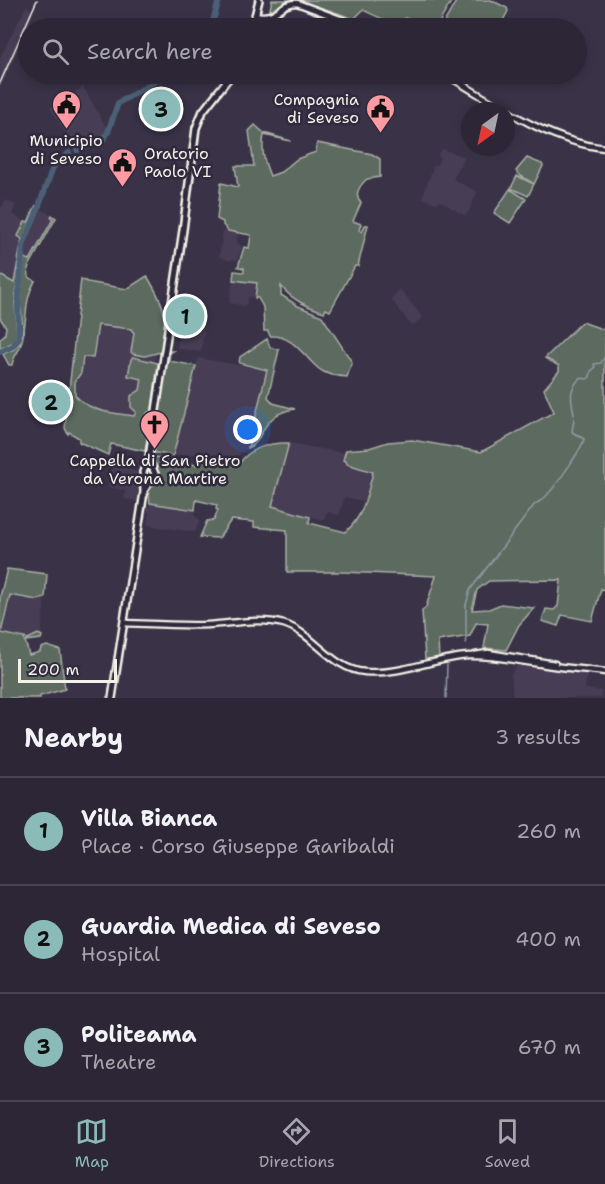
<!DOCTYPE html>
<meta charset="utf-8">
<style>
:root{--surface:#2c2636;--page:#342e3e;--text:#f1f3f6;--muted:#a6a5ad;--line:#484351;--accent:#8bbbb9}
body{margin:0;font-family:"Shantell Sans",sans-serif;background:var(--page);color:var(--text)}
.compass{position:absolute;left:461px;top:102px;width:54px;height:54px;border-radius:50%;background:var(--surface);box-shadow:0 3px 9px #0003;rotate:213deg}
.scale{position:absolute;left:18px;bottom:15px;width:99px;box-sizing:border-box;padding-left:6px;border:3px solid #f4f1e8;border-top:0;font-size:16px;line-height:21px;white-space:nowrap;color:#f4f1e8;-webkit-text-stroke:4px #2f2a3d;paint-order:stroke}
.you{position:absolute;left:248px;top:430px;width:21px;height:21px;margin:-15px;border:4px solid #fff;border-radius:50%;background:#1a73e8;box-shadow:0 0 0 9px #1a73e833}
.badge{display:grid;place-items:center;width:39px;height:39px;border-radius:50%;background:var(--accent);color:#111;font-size:20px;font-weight:700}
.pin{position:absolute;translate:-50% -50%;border:3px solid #fff;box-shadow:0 2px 6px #0006}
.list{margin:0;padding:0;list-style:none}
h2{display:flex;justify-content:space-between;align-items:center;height:78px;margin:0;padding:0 24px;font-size:26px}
h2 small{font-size:20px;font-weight:400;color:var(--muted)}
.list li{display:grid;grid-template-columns:39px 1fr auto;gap:18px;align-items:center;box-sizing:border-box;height:108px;padding:0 24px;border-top:2px solid var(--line)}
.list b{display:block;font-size:22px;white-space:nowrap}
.list p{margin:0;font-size:20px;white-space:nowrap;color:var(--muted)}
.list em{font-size:20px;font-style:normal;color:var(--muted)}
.icon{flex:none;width:33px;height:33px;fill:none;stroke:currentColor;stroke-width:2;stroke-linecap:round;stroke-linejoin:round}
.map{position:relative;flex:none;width:605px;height:698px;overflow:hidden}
.search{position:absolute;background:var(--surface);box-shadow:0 3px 9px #0003;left:18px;right:18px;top:18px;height:66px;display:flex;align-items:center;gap:15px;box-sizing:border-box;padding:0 21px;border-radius:33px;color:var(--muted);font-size:22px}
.sheet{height:402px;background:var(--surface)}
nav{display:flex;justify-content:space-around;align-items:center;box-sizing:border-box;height:84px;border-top:2px solid var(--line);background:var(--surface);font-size:16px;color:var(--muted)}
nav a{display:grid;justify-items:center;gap:3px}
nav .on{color:var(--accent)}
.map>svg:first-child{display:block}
</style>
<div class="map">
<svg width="605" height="698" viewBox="0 0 605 698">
<rect width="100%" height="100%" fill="#3a3348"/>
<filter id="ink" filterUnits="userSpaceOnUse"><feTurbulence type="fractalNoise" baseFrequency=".0167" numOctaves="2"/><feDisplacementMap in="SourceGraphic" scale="12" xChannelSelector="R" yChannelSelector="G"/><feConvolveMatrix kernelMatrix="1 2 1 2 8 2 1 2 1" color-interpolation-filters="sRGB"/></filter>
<g filter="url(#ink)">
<!-- built -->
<path fill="#473e55" d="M27,5L33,14L0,88V58Z
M83,87L107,128L100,139L76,149L50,108Z
M442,149L465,157L453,179L477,192L468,213L464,215L440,201L436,203L422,198L434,165L436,166L440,158L438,154Z
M6,200L16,205L12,214L25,222L18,236L22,239L14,284L0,275V210Z
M40,208L52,215L54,219L30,260L24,258L26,244Z
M223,231L238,233L237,242L242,247L237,260L232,259L231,261L219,257Z
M147,276L164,318L161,352L156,353L155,362L158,363L152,410L147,413L146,416L150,419L145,451L80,438L66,430L81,279L87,282L127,289Z
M233,280L257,283L255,298L249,297L245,306L229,303Z
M400,289L423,318L413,325H411L391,299Z
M202,325H205L201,352L177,348L180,329L192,330L193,328L201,330Z
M198,358L267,370L248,448L233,459L208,453L173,456Z
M289,443L345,453L343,460L373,472L365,502L345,497L339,515L327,512L324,520L272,506Z
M112,463L139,473L141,477L137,501L124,499L125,490L108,487Z
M150,503L195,510L194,515L200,520L195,532L147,525L149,512L144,511L145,506L149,507Z
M47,574L41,639L17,643L0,636L10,589Z
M522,664L587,674L585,689L602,691L601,698H513L511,674L517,666Z"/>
<!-- green -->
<path fill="#5c6b61" stroke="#a8aea4" stroke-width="1.5" d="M272,0H452L436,28H426V25L405,18L401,26C386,21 376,16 363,10L354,19C340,14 305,0 290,2C284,4 279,9 274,13L270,9Z
M457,0H491L507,8L508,11L499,28H441Z
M255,125L264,133L291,141L264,135C261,151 264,161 270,176L281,172L297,159L316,152L317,143L372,154L380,159V177L367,179C360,185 353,195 361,203L353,221L361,224L359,230L362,232L365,225H368L358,266H355L330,311L326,309L324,312C306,306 292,300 281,286V295L298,306L322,316L352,362L347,377C338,376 326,375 319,369C304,357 293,334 270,336L268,331H264L263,307L258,298H255L257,283L233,280L234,271L244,272V268L238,267L244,247L249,248L251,235L228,231L223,225V222L217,219L221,183L238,187L235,166H254L249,131Z
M527,158L542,164L543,166L528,196L511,188L517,176L534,184L521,176L516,171Z
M510,189L526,199L510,223L494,213Z
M36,205L21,247L15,302L17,338L14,342L0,349V339L5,334L6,327L0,318V275L14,283L22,239L18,236L25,222H28Z
M52,215L56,218L28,268L29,277L35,281C23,301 28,323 21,344C19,352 13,357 12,365H9L3,354L14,349L21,342L23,327L20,304L24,258L30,260L53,219L51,217Z
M147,276C168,311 166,312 161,352L145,356L133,354L131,352L134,333L131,329L98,325L93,358L83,357L81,373L75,381V395C89,412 112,413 134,416L136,412L131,407V396L140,390L142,379L128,376L131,359L133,357L158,363L152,410L147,413L146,416L150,419L145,451L111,444L108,455L79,442V438L69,432L68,434L65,428L81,279L87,282L127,289Z
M582,322L605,330V590L601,589L592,621L562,615L558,626L542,621L546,609L554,610L558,606L561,580L489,581L477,590L472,610L489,609L501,604L534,608L519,625L506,650L484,648L488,624L476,623L470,636L438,641L439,658L425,659L422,611L426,607L436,576L343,572H287V530L254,527V522L231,520L219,538L200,537L207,521L214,520L218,510L216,509L217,505L196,500L195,510L150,503L148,488L155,478L152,462L156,457L197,465L198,458L210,457L239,464C249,448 271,442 289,443L272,506L310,517L309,523L345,532C363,519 368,492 373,472L347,464V462L343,460L346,450L369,448L388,442L412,440L481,452L554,412L544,389L559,371V366L545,358Z
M267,339L270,347L279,350L268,397L273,403L295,409C260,413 264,443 248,448L267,370L239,363L240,357Z
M168,351H173L170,353L169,361L196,366L173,456L156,453L152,450L166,353Z
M7,569L47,574L45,598L37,600L10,595L1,633L28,639L38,634L42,636L41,639L25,641L29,655L40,652L41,648L47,646L60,650L65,689L40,696V698H0V597Z"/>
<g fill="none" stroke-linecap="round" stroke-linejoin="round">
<!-- stream -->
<path stroke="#8f9aa4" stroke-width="1.5" d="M574,415C572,399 567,392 580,378L587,379L590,377L591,371L595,368L594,364L601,363L605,356
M466,644V605L470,590L535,504C538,502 541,501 543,499C552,492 582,449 584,439L572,432L574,418
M446,698L447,665"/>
<!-- river -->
<path stroke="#4b6076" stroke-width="6" d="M211,28L219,0
M77,150L103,140L108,132L118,103L168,74
M40,203L53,167L69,153
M0,352L13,346L19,338L18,305L23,246L39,206"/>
<defs>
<path id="tertiary" d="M255,15C279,20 278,3 297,3L364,28
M445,74C493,102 548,142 605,148
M124,623C151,624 179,626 207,625C232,624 258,617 284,624C315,634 331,669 365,672C401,675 434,658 469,656C493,655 518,661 541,664C562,668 584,669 605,672
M475,655L488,653L555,664"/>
<path id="secondary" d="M252,28L259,0
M145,489L155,474L149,459
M112,698L144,492L143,472L149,457L183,230L196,128L203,111L232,74"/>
</defs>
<!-- tertiary casing -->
<use href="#tertiary" stroke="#f4f1e8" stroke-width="9"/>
<!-- secondary casing -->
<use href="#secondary" stroke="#f4f1e8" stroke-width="10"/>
<!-- tertiary -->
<use href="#tertiary" stroke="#2f2a3d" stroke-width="4.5"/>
<!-- secondary -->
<use href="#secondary" stroke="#2f2a3d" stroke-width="5"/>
<!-- rail -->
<path stroke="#f4f1e8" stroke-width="1.5" d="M0,83L37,0"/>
</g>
</g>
<!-- icons -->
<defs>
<symbol id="civic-pin" viewBox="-11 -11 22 30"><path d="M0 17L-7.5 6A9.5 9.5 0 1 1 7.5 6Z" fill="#ff9aa2" stroke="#2f2a3d"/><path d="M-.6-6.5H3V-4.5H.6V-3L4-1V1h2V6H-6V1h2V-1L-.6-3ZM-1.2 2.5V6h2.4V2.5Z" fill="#111"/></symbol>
<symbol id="church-pin" viewBox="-11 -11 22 30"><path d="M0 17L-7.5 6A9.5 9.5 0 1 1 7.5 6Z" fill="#ff9aa2" stroke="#2f2a3d"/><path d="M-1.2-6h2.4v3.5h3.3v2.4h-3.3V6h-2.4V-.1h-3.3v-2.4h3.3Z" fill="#111"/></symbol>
</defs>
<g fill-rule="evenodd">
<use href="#civic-pin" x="50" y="88" width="33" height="45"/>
<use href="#civic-pin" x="364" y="92" width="33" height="45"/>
<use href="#civic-pin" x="106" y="146" width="33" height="45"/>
<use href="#church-pin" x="138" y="408" width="33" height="45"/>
</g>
<g text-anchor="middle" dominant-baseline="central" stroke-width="5" stroke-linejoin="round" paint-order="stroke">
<!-- poi labels -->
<g font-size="16" fill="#f4f1e8" stroke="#2f2a3d">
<text x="359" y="99" text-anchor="end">Compagnia<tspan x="359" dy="18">di Seveso</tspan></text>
<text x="66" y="140">Municipio<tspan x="66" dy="18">di Seveso</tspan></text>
<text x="144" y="153" text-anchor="start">Oratorio<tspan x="144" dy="18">Paolo VI</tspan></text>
<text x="155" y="460">Cappella di San Pietro<tspan x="155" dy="18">da Verona Martire</tspan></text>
</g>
</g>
</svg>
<svg class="compass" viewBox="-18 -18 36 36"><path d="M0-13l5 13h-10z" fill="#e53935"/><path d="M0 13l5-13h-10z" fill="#a6a5ad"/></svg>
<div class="scale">200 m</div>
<div class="you"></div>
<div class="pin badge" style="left:185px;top:316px">1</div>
<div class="pin badge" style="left:51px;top:402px">2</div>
<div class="pin badge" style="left:161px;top:109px">3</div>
<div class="search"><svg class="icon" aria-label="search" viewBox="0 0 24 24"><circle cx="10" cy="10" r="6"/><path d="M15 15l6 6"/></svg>Search here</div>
</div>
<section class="sheet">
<h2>Nearby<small>3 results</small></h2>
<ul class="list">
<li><span class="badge">1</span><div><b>Villa Bianca</b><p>Place · Corso Giuseppe Garibaldi</p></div><em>260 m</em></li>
<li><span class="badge">2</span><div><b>Guardia Medica di Seveso</b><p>Hospital</p></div><em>400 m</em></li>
<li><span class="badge">3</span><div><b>Politeama</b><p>Theatre</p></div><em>670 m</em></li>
</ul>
</section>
<nav>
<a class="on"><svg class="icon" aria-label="map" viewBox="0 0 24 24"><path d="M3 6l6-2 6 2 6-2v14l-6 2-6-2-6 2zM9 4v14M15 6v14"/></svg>Map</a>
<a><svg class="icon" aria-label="directions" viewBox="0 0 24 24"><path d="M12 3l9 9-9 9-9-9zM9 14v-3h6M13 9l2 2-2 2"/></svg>Directions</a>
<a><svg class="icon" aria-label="saved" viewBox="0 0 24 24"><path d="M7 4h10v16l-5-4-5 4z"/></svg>Saved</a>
</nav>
